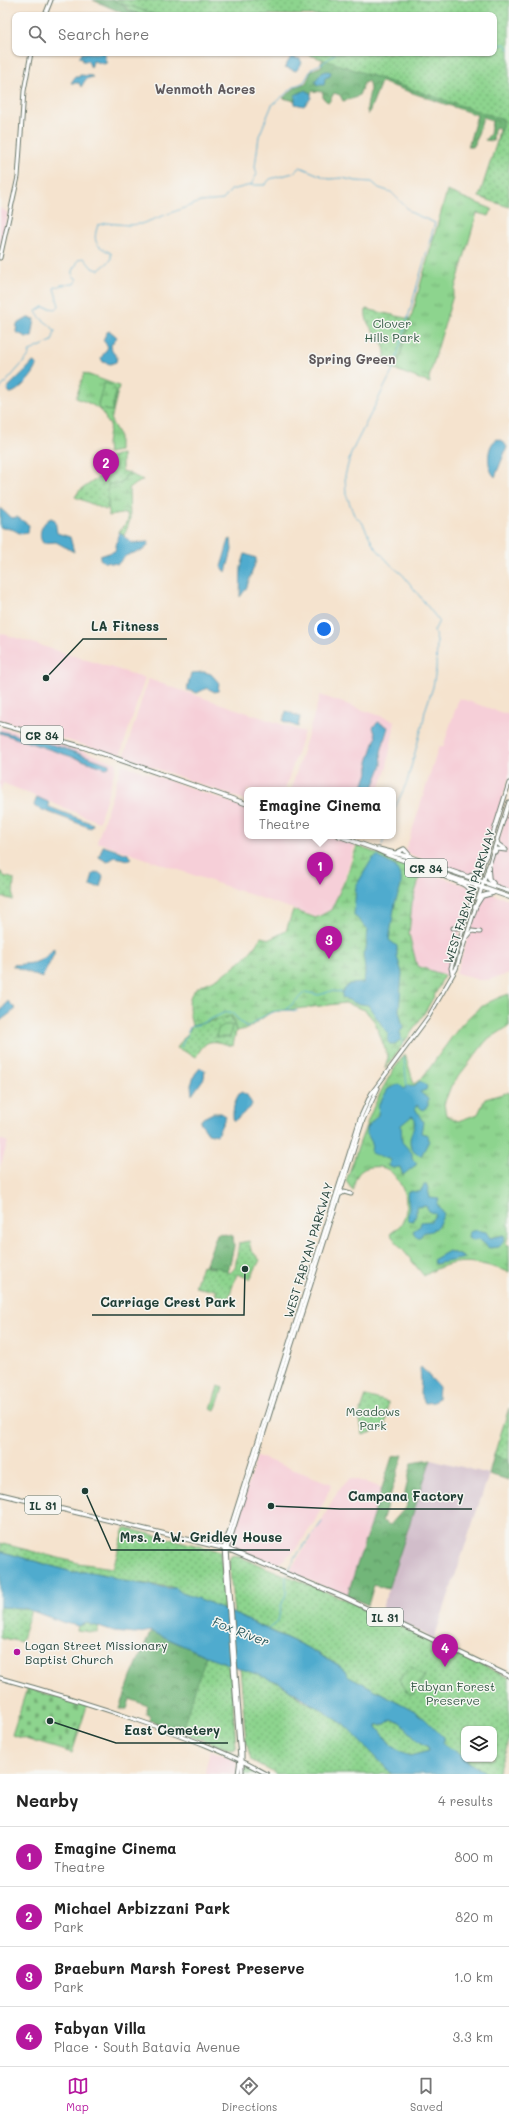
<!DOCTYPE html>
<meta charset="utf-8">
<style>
:root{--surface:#fff;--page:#f6f6f6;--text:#222;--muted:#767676;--line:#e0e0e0;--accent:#b5179e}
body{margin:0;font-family:Mali,sans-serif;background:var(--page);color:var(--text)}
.controls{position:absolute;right:12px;bottom:12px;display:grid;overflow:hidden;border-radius:8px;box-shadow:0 1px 3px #0004}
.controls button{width:36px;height:36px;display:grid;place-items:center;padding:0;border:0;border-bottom:1px solid var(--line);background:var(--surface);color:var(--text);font:20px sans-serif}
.you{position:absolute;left:324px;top:629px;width:14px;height:14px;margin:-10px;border:3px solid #fff;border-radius:50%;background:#1a73e8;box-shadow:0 0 0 6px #1a73e833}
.badge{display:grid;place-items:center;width:26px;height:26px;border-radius:50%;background:var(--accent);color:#fff;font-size:13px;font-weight:700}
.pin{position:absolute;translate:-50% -33px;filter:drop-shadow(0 1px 2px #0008)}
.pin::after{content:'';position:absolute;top:21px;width:14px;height:12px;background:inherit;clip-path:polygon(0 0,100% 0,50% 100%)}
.popup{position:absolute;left:244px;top:787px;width:152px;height:52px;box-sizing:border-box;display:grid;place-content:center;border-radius:8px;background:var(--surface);filter:drop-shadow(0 1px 3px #0005);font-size:13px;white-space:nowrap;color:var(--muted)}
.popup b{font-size:15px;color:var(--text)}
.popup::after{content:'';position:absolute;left:50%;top:100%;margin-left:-8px;border:8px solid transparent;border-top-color:var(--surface)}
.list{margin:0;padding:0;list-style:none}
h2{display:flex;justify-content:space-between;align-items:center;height:52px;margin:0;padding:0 16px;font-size:17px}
h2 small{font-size:13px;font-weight:400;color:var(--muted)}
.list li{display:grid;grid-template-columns:26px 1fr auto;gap:12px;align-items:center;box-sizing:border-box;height:60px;padding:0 16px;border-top:1px solid var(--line)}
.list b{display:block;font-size:15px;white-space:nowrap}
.list p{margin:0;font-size:13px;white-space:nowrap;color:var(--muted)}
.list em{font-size:13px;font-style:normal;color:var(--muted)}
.icon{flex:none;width:22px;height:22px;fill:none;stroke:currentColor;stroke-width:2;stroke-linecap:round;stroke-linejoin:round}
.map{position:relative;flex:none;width:509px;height:1774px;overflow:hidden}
.search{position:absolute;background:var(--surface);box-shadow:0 1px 3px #0004;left:12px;right:12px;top:12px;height:44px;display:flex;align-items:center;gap:10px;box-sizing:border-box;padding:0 14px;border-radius:8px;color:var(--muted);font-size:15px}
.sheet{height:292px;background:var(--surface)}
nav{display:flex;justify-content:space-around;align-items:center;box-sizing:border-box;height:56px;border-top:1px solid var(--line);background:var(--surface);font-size:11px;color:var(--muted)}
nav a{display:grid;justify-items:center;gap:2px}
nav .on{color:var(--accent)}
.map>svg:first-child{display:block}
</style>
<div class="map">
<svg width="509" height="1774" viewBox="0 0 509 1774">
<defs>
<pattern id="grass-tufts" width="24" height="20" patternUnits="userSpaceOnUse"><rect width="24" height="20" fill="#8dd48e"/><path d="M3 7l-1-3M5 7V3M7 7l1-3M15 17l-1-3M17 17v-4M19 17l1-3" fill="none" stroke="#73ad75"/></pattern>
<pattern id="forest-crowns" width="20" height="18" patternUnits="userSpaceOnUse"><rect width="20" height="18" fill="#72b679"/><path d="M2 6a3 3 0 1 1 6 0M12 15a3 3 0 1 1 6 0" fill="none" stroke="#5d9564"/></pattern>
<pattern id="wetland-marsh" width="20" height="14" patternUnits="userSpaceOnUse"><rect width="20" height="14" fill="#8dd48e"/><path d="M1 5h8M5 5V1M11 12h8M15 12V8" fill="none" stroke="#73ad75"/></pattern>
<pattern id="cemetery-stones" width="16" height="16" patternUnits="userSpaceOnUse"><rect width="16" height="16" fill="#8dd48e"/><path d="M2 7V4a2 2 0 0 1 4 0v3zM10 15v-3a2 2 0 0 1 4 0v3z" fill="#73ad75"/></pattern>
<pattern id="park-dots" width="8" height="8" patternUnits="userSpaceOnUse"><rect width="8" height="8" fill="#8dd48e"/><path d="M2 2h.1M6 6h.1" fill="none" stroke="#73ad75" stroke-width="1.8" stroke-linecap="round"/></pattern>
<pattern id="garden-furrows" width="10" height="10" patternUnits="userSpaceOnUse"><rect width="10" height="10" fill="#8dd48e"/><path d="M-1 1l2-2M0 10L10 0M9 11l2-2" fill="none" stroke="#73ad75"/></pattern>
</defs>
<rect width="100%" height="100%" fill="#f6f6f2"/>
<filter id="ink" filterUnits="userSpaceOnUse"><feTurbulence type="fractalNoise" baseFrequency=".025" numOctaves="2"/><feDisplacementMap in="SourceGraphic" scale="8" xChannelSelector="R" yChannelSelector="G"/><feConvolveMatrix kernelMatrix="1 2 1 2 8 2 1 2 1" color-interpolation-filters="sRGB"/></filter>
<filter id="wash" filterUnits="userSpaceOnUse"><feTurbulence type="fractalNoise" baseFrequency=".012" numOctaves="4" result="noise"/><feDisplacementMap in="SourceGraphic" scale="16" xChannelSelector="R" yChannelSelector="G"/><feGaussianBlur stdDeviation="0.9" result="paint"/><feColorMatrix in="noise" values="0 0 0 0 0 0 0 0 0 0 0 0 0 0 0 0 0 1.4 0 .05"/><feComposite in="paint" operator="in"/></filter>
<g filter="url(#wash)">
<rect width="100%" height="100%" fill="#f5e3ce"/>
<!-- built -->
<path fill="#f6cfd8" d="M0,208L8,213L0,251Z
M0,633L145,678L120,756L0,720Z
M148,679L304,732L285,790H247V801L124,757Z
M320,695L395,721L387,767L379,790H291Z
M459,698L509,715V777L478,878L405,853L439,746L443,747Z
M0,727L58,742L117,763L99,822L3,783L0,791Z
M122,764L247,808V836H328L355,845L345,877L331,909L316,917L97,842Z
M509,808V888L486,880Z
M423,871L474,888L447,976L417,966L410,934L412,903Z
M483,891L509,900V974L487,980H479L456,973Z
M0,1139L8,1142L0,1167Z
M257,1456L332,1484L315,1521L296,1549L275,1567L228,1548Z
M351,1478L383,1488L347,1596L289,1572L320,1524L338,1490Z
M210,1750L237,1761L236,1774H206L205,1772Z"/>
<!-- industrial -->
<path fill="#d1bdca" d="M431,1459L489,1474L434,1639L381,1611Z"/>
<!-- grass -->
<path fill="url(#grass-tufts)" stroke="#568861" d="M122,4L170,15C152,15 134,17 122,4Z
M447,191L492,209L489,216L477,213L429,378L430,383L396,370Z
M84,373L119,386L111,421L119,435V451L108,453L107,444L110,424L107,423C104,408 89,403 76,398Z
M509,994V1026L486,1041L451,1086L444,1104L446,1115L458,1121L478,1114L485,1099L509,1092V1233L506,1244L509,1245V1272C476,1261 455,1256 424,1276L390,1234C393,1231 399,1228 401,1224C412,1207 404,1184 391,1172C384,1165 368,1165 361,1171C355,1176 354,1184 353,1191L346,1181C364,1133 373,1095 405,1054L414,1084C424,1077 429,1069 436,1059C459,1028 470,1006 509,994Z"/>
<!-- forest -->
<path fill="url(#forest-crowns)" stroke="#487a56" d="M93,0H123L122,4L127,10L140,15H127Z
M329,53H494L509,129L496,146L499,129L497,127L494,129L493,141L485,140L490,134L492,121L483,117L475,144L473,147H468L477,115L381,82L368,115C364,102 374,92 368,81L364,83L359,95L355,98L343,101L340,95L334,93L329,102L326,101L323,98V92L312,91L311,94L306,90L295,97V101L283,98L296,87L306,83L312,70L322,66L321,62L324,60L316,57Z
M219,1233L233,1236L234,1246L228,1272L217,1267L205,1266L217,1234Z
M403,1455L382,1521L390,1525L407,1506L405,1493L412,1462L431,1459L388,1589L374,1585L368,1605L347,1596L392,1457Z
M494,1455L509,1460V1480L489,1474Z
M151,1631L206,1656L230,1664L236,1748L231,1750L149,1720L150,1716L146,1714L148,1706L130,1699L127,1709H120L131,1677Z"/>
<!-- wetland -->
<path fill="url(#wetland-marsh)" stroke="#568861" d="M104,383L111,385L116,390L112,411L99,409L98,404Z
M126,475H132L143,480L129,488L130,520L124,536L119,532L128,521L127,513L109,516L107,486L108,484L121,483Z
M357,846L422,870L412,903L409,934L417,966L444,975C430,1010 407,1038 385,1069L388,1057L375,1022L365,1010L345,1003L271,1012L247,1029L236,1031L232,1016L192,1026C190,1016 187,1005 191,995C196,985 210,983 219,977C236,967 251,954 261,937L270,939L286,931L293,910L316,918L331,910L346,878Z"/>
<!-- cemetery -->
<path fill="url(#cemetery-stones)" stroke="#568861" d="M27,1688L87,1706L72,1753L12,1735Z"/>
<!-- park -->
<path fill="url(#park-dots)" stroke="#568861" d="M111,0H509V207L479,197L504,120L304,53H494V15H157Z
M366,309L410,319L396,370L383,365C393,336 363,335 366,309Z
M122,454V471L130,473V475H126L121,484H108V508L106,510L75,497L79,491L101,476L93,461Z
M0,871L4,876L14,879L13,900L0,896Z
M231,1016L236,1031L233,1046C213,1041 207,1036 196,1057L177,1048L192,1026Z
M249,1241L251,1250L260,1260L250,1279L237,1274L228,1299L215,1294L217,1290L212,1288L210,1290L195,1287L202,1265L209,1268L217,1267L230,1273L235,1268L239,1243Z
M366,1396L388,1402L386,1428L363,1435L359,1416Z
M509,1408V1460L494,1455Z
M125,1528L220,1551L226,1611L209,1603L182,1593L172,1587L123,1581L110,1576L91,1572H72L0,1551V1543L78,1563L113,1568Z
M235,1555L344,1599L509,1678V1741L497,1774H488L464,1759H494V1729H464V1759L454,1750L448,1748L443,1742V1737L425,1719L413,1710L347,1675C341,1659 253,1623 234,1614L229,1560L231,1556Z
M0,1607L24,1608L31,1610L21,1642L0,1637Z
M86,1623L99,1627L97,1633L77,1630L78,1626Z
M206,1656L230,1664L236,1748L231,1750L181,1732Z
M240,1667L278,1682L303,1700L334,1716L351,1729L392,1774H276L251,1760L246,1741Z
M392,1719C406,1724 414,1740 428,1747L429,1751L410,1756L392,1746L377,1727V1725L385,1724Z
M246,1767L260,1774H243Z"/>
<!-- garden -->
<path fill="url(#garden-furrows)" stroke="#568861" d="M218,1386L223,1388L215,1411L211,1409Z
M410,1666L425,1676L412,1695H410L399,1680Z"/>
<!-- pitch -->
<path fill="#8dd48e" stroke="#568861" d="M224,1025H232L230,1037H216L218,1029Z"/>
<!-- water -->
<path fill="#50abce" stroke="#387481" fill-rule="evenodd" d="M82,53H105V60L108,62L104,64L93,61L91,68L88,61H82L83,58L79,57Z
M291,57L300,59L302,63L296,71L285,67Z
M328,71L331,72L330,76L325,78L324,85H317L315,81C319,76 322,71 328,71Z
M80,75L92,76L93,77L86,79L81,87L79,83H71L75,77H79Z
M306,90L311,94V98L304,106L295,104V95Z
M28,318L35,319L32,337H26L16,332L17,324Z
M110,331L117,337L111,345L112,351L117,357L116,362L110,364L103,362L101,358L108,347L103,340L107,332Z
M33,362L37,364C38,371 17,394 10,393L7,389C9,385 28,369 33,362Z
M498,439L503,441L507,447L495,477C486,469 486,443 498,439Z
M0,508L11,518L17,517L29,525L28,532C19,537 18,530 10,529C6,528 4,529 0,527Z
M51,518L55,520L57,533L70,537L74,552L56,542L43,543C37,535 42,522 51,518Z
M119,532L132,543L149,542C146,553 136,551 128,555C124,556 121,561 118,564L104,562L100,559V556L115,551Z
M231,539L232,550L226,572L221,567L229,540Z
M245,554L256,558V561L246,589L240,597L241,567Z
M204,672L211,674L219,683L218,691L215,692L207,688L197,693L187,690L191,673Z
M286,711L300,717L298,727L283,721Z
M378,722L388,727L381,752L382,765L372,790H362L369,770L368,762L376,737L373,727Z
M0,731L57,746L109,764V767L106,768L0,733Z
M37,797L48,802L49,807L93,824L91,828L35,807L34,805Z
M103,846L128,854L132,858L128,860L115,857L107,862L99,857Z
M377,856L396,867L401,878V886L395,903L389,940L397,946V956L402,973L399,1010L403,1027L400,1032L401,1039L395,1044H390L388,1042V1034L368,1005L355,1003L342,997V992L349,984L363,983C367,973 364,964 363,953L366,949L368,930L354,915L356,886L372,859Z
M98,872L103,876L100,887L90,886L93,874Z
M54,948V954L42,978L13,966V965C31,963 41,965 54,948Z
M8,1001L16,1009L0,1021V1012Z
M200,1068L205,1070L204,1078L192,1095L191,1085L195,1074Z
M420,1081L427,1086L426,1090L420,1092L428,1099V1106L423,1110L417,1105L415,1108L423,1122L421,1133L428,1135L429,1141L421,1156C399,1144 417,1129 415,1119L412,1116L401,1125L402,1142L412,1153V1159L417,1164L403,1175L400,1167L393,1168L388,1166L391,1160L371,1153L372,1143L366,1132V1128L378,1115L379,1104L388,1089L399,1084L404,1089L409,1085L414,1086Z
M241,1092L247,1095L252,1104L250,1108L234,1121C231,1114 235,1097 241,1092Z
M213,1113H221L226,1116L217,1135L208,1133L200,1122L203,1118Z
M424,1185H427L430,1198L439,1199L437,1204L444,1214C440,1223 435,1233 424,1232L420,1237H416L413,1231L420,1226L421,1222L431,1221L436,1214L429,1211L426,1206L416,1207V1215L413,1221L408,1220C407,1216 409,1212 409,1207C409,1201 406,1197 408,1191L420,1192Z
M476,1230L486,1232L490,1238L504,1235L505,1240L499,1247L489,1248L479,1239L473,1240L468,1237L469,1232Z
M449,1251L466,1258L435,1264L433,1260Z
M421,1367L439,1387L438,1398L434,1402L425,1403L420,1393L421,1381L420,1368Z
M0,1551L72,1572H91L110,1576L123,1581L168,1588H175L182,1593L210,1603L306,1647L337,1665L346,1672L347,1675L413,1710L425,1719L443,1737V1742L448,1748L454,1750L467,1761L488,1774H392L345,1725L278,1682L206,1656L150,1631L135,1634L114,1632L87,1623L78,1626L65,1623L24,1608L0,1607ZM392,1719C406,1724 414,1740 428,1747L429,1751L410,1756L392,1746L377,1727V1725L385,1724Z"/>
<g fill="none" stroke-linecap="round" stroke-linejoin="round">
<!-- stream -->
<path stroke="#50abce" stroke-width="1" d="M400,15H410
M494,46L505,44L509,49
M251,185H265L270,179L293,173L300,167L329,179L342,178L356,181L372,182L379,188L391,192L412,213L435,223L393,370L351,453L345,476L346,494L354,515L362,522L374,546L391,565L403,575L439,621L434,631L437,641L436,669L433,687L425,711L423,723L407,782L393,812
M0,389L28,357L30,351L52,341L55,331C50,323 39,320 36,311L43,307L56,309L59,306L54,288L61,285L74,284L77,279L73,276V271L79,259L84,258L92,268L99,270L111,260V253C96,246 92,242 98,225L106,223L128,225L141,224L200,202L223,200L231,190L251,185L257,174L255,167L259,136L272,105L295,86L304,82L312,68L323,63L336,53
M382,845L385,836
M378,857L379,854
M287,1009L305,992L319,995L331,991L342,992
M401,1039L403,1045
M181,1047L190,1027L198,1025L226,1012H231L247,1028C266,1014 273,1008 297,1011
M404,1057L407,1087
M287,1573L296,1556L322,1522
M267,1630L278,1621L281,1606L286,1594V1576"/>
</g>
</g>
<g filter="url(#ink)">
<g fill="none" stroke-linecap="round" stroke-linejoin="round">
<defs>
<path id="secondary" d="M45,15L51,0
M0,258L18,177L24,91L31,53
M497,840L498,844L506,850
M495,852L497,849L506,850
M486,856L509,783
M453,928H459L463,924
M468,936L472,931L480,932
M452,973L451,968L483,865
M341,1194L344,1192L351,1194
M0,1678C48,1691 96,1706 143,1722C186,1737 227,1752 267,1774
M238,1774L240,1759L224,1548L361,1116L371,1094L429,1016L456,969L509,802
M242,1774V1754L227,1549L363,1120L378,1088"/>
<path id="primary" d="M0,724L83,747L247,804
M339,836L375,849L388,855L509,897
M378,849L410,857L509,891
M396,853L404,849L410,856
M488,868L489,879L493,883
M442,875C453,882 472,882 472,899
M470,876L479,872L486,855
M475,907L482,896L493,893
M0,1494L227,1549L343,1597L509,1676"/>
</defs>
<!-- secondary casing -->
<use href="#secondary" stroke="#6a776a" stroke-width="5"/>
<!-- primary casing -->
<use href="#primary" stroke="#6a776a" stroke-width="5.5"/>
<!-- secondary -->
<use href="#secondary" stroke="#fff" stroke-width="3"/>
<!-- primary -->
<use href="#primary" stroke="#fff" stroke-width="3.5"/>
</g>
</g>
<!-- markers -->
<circle fill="#b5179e" stroke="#f6f6f2" stroke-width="1.5" cx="17" cy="1652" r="4"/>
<g text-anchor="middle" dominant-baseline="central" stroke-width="3" stroke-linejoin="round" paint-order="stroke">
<!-- shield labels -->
<g fill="#f6f6f2" stroke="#60746d" stroke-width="1">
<rect x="21" y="726" width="42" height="18" rx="3"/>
<rect x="405" y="859" width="42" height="18" rx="3"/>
<rect x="25" y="1496" width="36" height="18" rx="3"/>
<rect x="367" y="1608" width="36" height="18" rx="3"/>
</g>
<g font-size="11" font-weight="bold" fill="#1f3d34">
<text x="42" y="735">CR 34</text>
<text x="426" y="868">CR 34</text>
<text x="43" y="1505">IL 31</text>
<text x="385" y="1617">IL 31</text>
</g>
<!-- park labels -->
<g font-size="12" fill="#355b46" stroke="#f6f6f2">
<text x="392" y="323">Clover<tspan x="392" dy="14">Hills Park</tspan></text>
<text x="373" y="1411">Meadows<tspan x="373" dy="14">Park</tspan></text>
<text x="453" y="1686">Fabyan Forest<tspan x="453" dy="14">Preserve</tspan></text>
</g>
<!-- street labels -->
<g font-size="12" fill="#1f3d34" stroke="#f6f6f2">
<text transform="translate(469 896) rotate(-72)">WEST FABYAN PARKWAY</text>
<text transform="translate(308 1250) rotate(-73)">WEST FABYAN PARKWAY</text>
</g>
<!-- poi labels -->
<g font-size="12" fill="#1f3d34" stroke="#f6f6f2" text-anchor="start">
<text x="25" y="1645">Logan Street Missionary<tspan x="25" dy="14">Baptist Church</tspan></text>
</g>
<!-- neighbourhood labels -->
<g font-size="13" font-weight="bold" fill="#605a5d" stroke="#f6f6f2">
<text x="205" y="88">Wenmoth Acres</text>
<text x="352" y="358">Spring Green</text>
</g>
<!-- water labels -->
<g font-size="13" font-style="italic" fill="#2e5e62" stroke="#f6f6f2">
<text transform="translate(241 1631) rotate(21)">Fox River</text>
</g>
</g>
<!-- callouts -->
<path fill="none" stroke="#1f3d34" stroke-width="1.5" d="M46 678L83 639H167M245 1269L244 1315H92M271 1506L340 1509H472M85 1491L111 1550H290M50 1721L116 1743H228"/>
<g fill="#1f3d34" stroke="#f6f6f2" stroke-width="1.5">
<circle cx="46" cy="678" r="4"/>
<circle cx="245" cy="1269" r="4"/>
<circle cx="271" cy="1506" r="4"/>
<circle cx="85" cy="1491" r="4"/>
<circle cx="50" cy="1721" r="4"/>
</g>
<g font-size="13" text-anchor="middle" font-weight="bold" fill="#1f3d34" stroke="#f6f6f2" stroke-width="3" stroke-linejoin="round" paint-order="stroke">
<text x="125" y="631">LA Fitness</text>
<text x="168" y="1307">Carriage Crest Park</text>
<text x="406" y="1501">Campana Factory</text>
<text x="201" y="1542">Mrs. A. W. Gridley House</text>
<text x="172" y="1735">East Cemetery</text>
</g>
</svg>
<div class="controls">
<button><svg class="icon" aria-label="layers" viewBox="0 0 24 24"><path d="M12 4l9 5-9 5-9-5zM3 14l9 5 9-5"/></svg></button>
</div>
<div class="you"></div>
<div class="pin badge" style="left:320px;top:885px">1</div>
<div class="popup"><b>Emagine Cinema</b>Theatre</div>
<div class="pin badge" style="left:106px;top:482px">2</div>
<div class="pin badge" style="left:329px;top:959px">3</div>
<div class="pin badge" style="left:445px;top:1667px">4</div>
<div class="search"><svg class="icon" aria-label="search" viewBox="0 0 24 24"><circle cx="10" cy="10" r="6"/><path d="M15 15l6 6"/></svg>Search here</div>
</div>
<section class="sheet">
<h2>Nearby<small>4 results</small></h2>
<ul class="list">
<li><span class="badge">1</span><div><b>Emagine Cinema</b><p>Theatre</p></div><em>800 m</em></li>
<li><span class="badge">2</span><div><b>Michael Arbizzani Park</b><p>Park</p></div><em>820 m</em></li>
<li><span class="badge">3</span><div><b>Braeburn Marsh Forest Preserve</b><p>Park</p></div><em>1.0 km</em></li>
<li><span class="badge">4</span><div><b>Fabyan Villa</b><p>Place · South Batavia Avenue</p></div><em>3.3 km</em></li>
</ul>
</section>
<nav>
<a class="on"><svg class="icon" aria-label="map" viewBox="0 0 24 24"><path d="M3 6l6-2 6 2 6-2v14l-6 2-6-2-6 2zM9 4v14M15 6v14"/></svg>Map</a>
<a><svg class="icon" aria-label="directions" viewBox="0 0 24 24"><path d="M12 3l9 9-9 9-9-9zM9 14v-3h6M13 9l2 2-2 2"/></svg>Directions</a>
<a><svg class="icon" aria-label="saved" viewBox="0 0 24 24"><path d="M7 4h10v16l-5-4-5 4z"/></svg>Saved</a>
</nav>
